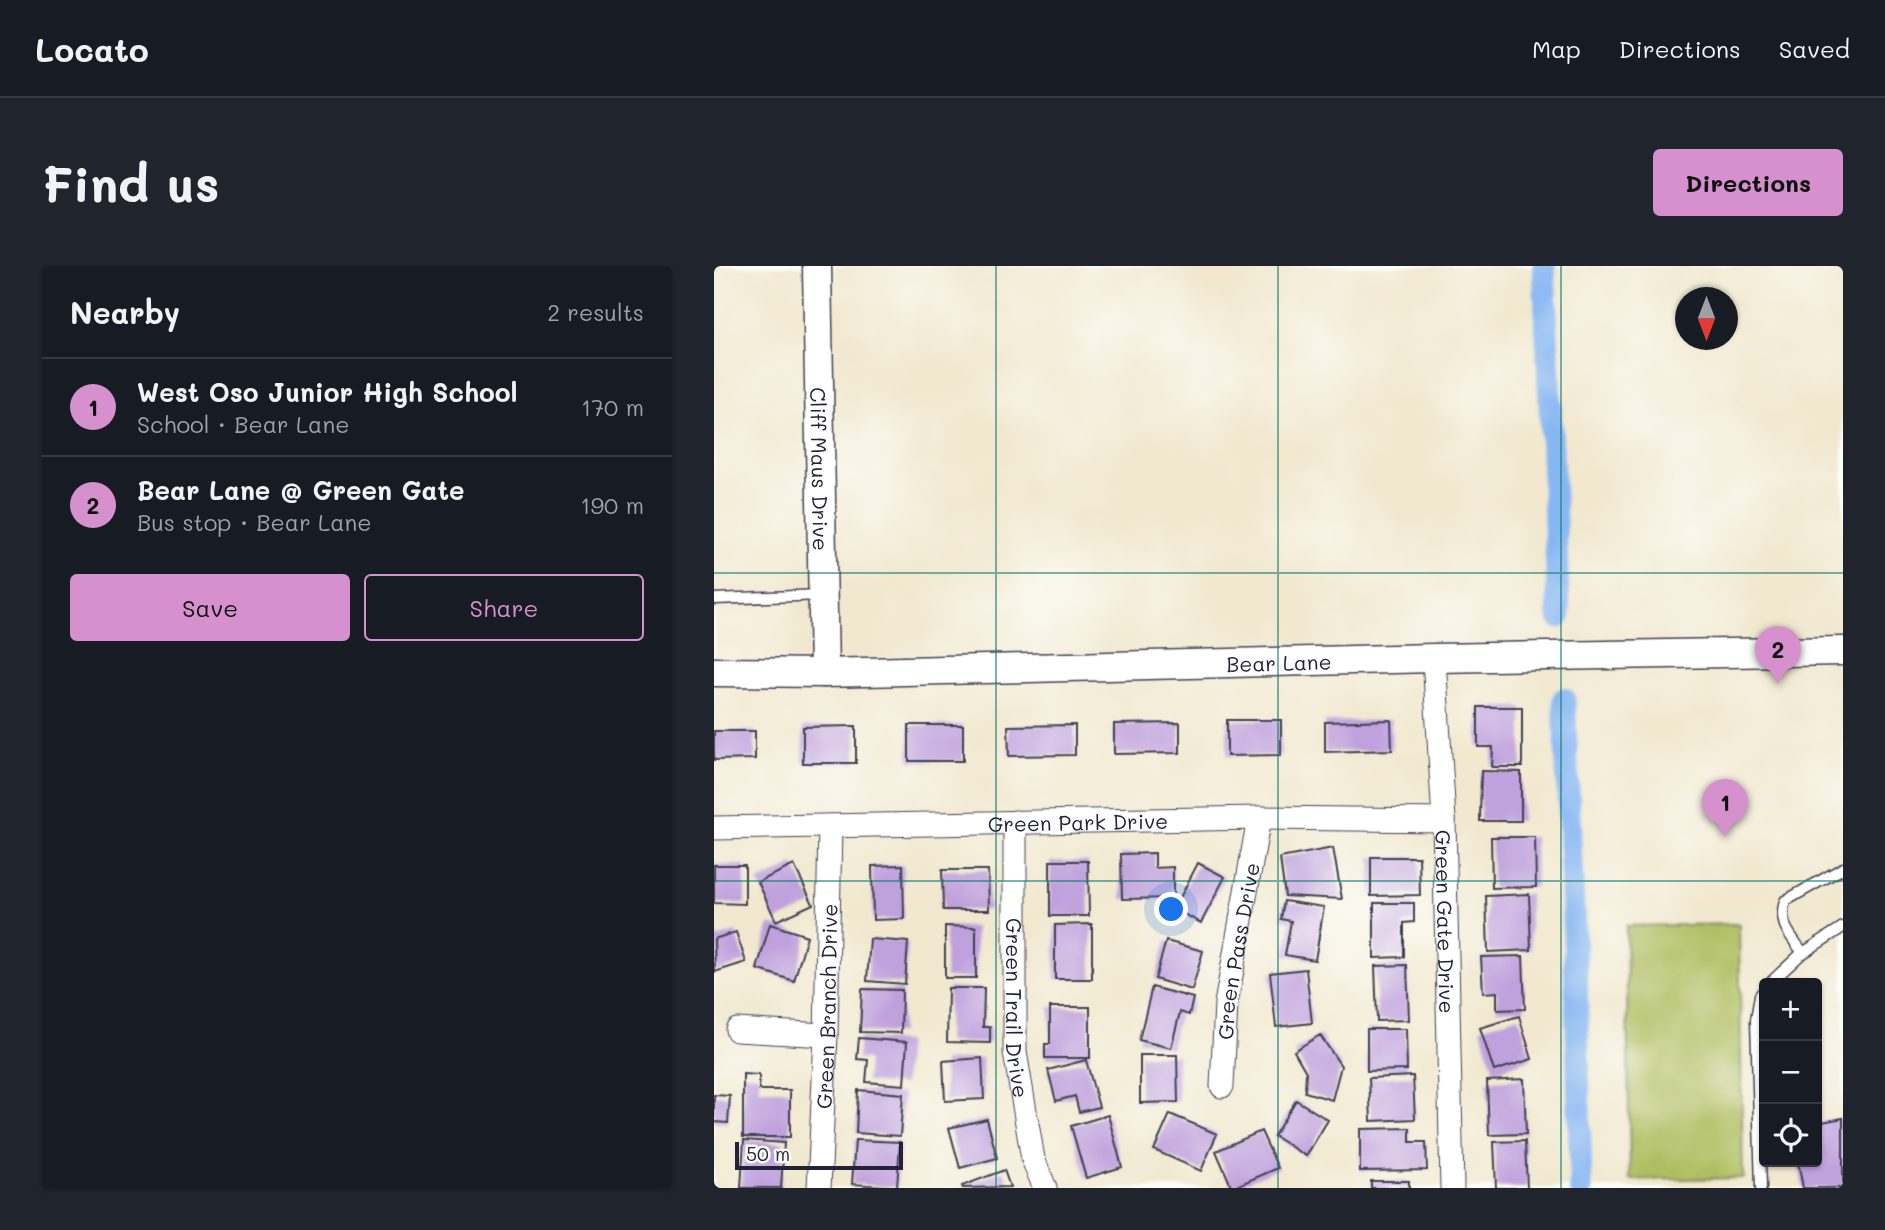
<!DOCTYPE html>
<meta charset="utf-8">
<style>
:root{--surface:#171b24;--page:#20242c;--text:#f1f3f6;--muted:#9ea1a6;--line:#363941;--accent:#d690ce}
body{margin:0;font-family:Mali,sans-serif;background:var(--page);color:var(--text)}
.controls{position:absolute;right:21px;bottom:21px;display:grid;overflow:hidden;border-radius:7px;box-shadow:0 2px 5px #0004}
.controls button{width:63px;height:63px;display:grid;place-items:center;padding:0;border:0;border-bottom:2px solid var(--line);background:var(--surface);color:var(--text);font:35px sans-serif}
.compass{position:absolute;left:961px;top:21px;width:63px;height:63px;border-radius:50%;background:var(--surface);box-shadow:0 2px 5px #0004;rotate:180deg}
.scale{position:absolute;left:21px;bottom:18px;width:168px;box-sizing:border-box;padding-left:7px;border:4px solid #22223b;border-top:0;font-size:19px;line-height:24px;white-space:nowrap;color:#22223b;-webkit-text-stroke:5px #fdfcf7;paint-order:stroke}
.you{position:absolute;left:458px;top:644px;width:24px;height:24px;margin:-18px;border:5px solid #fff;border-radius:50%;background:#1a73e8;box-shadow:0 0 0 10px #1a73e833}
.badge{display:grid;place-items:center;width:46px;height:46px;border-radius:50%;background:var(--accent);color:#111;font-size:23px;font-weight:700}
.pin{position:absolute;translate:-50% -58px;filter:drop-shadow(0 2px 4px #0008)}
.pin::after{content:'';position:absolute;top:37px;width:24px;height:21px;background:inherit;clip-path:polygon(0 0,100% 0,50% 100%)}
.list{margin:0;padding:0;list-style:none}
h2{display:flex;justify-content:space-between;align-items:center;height:91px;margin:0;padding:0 28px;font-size:30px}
h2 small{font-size:23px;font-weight:400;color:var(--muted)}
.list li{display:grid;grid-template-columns:46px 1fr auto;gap:21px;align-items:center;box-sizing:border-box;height:98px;padding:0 28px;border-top:2px solid var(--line)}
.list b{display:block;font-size:26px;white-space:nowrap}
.list p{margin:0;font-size:23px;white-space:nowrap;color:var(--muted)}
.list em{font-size:23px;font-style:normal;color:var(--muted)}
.actions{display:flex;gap:14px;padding:21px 28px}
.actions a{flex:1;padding:16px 0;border:2px solid var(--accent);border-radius:7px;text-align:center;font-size:24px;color:var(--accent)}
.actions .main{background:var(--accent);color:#111}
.icon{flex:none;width:38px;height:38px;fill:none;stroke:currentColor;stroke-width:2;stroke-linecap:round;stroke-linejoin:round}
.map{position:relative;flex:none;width:1129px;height:922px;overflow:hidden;border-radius:7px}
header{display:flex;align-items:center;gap:42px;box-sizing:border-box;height:98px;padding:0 35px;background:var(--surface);border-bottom:2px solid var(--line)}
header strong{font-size:33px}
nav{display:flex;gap:38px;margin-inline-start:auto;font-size:24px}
.intro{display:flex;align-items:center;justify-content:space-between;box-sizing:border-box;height:168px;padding:0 42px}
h1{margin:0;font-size:49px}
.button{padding:18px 32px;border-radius:7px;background:var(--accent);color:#111;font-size:24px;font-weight:700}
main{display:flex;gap:42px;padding:0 42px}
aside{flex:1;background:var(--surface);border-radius:7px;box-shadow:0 2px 5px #0004}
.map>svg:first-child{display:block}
</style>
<header>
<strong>Locato</strong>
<nav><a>Map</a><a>Directions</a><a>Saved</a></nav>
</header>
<div class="intro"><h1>Find us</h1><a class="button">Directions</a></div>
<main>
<aside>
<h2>Nearby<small>2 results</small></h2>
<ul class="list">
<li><span class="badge">1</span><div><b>West Oso Junior High School</b><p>School · Bear Lane</p></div><em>170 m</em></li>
<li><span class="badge">2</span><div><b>Bear Lane @ Green Gate</b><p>Bus stop · Bear Lane</p></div><em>190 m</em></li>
</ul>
<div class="actions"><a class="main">Save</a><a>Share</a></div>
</aside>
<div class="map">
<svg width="1129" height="922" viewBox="0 0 1129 922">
<rect width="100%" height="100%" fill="#fdfcf7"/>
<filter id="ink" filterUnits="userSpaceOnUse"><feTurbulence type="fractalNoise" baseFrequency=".0143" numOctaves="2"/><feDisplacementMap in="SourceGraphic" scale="14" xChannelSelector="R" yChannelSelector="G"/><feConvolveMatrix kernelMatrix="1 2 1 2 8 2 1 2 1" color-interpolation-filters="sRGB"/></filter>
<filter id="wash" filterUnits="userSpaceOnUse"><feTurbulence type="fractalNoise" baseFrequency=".00686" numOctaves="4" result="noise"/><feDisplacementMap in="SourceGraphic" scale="28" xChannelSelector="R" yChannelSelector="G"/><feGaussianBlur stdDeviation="1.57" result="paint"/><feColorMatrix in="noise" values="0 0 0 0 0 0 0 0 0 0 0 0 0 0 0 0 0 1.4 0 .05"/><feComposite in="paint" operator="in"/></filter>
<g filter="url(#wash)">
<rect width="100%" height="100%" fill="#f1e8cf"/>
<!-- green -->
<path fill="#afbe61" stroke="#68704e" stroke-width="2" d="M1025,658L1029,912L916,914L912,660Z"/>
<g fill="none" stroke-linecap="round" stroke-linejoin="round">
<!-- canal -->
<path stroke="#87b7f3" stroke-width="23" d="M830,0L845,351
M850,433L862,712L867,922"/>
</g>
<g id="blocks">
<!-- building -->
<path fill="#bfa1dd" d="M764,441H808V501H778L779,481H764Z
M513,454H567V489L513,490Z
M677,454L678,484L611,486V456Z
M466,457V487L400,488V458Z
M195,459H249V495H195Z
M361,459V489L295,490L294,460Z
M142,460V497H89V461Z
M0,465H41V493L0,494Z
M767,505L807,506V555H766Z
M777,571H821L822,621L778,622Z
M619,582L628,633L571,630L566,592Z
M441,587V602L459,601V632L408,633L407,588Z
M657,591H705L706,629L657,630Z
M336,595H374L375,650H336Z
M484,597L511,611L487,657L460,643Z
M0,599H31V638L0,637Z
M80,599L99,638L62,655L44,616Z
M189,599L190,653L159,654L158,600Z
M228,604H274L275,644H229Z
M815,628L817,684L774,686L772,630Z
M570,635L610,641L601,694L571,689L577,655L567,653Z
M660,637H700V656L690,657V691L660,692Z
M56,658L93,670L80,715L43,703Z
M378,658V713H341V659Z
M231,660L262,661V712H231Z
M22,666L32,696L1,706L0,673Z
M156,673L194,676L191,718L153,715Z
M452,675L489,685L478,724L441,713Z
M809,690L811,743L783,744V726L769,727L767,691Z
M693,699L695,754L663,755L661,700Z
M592,703L598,757L562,761L556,707Z
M438,721L479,732L475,749L466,746L457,782L425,774Z
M234,722H270L269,761H276V777L233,776Z
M148,723L188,724L187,767L146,766Z
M336,741H376V792H331V778H336Z
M805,750L818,793L780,805L766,762Z
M653,763H692L693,804L653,805Z
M606,769L627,800L618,834L591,826L592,806L580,785Z
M145,772L193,776L190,819L152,816L154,794L143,793Z
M426,789H463L464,836L426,837Z
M268,792L270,833L231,835L229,795Z
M372,794L385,841L365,846L361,830L342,835L334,804Z
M29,808L45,809V824H76V871H29Z
M699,810L701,853L657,855L655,812Z
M810,813L812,868L775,869L773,815Z
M144,824L189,828L186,870L142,867Z
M0,829L16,830L14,857L0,856Z
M582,834L614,854L592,890L560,870Z
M456,848L503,868L487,905L440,884Z
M394,849L408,901L372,912L357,860Z
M1129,852V922H1089L1084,896H1103V857Z
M273,853L283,892L246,902L235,862Z
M696,862V876H712L713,904L646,905V863Z
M547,865L564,902L518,922L502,885Z
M30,874L70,877L67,922H27Z
M141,874L186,876L183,921L138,918Z
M811,875L813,922H782L780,876Z
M290,904L296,921L249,922L248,920Z
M657,915H695V922H657Z"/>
</g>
</g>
<g filter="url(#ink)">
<use href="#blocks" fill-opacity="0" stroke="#414051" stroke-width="2"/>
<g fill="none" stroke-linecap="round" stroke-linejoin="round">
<defs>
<path id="service" d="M0,333L109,329
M1089,687C1076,668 1064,659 1071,635L1129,602
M1056,717L1086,689L1129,661
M1047,922L1042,754L1046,729L1050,725"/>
<g id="minor">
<path id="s1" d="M720,392L730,554L738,922"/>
<path id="s2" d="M301,556V786L319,893L331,922"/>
<path id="s3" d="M0,562L545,552L730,554"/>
<path d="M23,764L112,769"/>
<path id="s4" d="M508,820L512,738L545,552"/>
<path id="s5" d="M105,922L112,769L116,560"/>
</g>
<g id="tertiary">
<path id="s6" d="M103,0L110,407"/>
<path id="s7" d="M0,406L110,407L720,392L1129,385"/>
</g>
</defs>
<!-- service casing -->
<use href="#service" stroke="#414051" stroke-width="13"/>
<!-- minor casing -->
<use href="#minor" stroke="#414051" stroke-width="25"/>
<!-- tertiary casing -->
<use href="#tertiary" stroke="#414051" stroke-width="31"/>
<!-- service -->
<use href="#service" stroke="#fff" stroke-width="10"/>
<!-- minor -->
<use href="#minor" stroke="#fff" stroke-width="23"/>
<!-- tertiary -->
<use href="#tertiary" stroke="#fff" stroke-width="28"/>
</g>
</g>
<!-- grid -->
<path fill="none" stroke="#0f766e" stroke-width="2" stroke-opacity="0.55" d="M282,0V922M564,0V922M847,0V922M0,307H1129M0,615H1129"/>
<g text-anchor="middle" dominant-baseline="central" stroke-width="6" stroke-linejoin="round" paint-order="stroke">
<!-- street labels -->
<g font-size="21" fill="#22223b" stroke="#fdfcf7">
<text stroke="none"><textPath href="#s6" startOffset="203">Cliff Maus Drive</textPath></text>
<text stroke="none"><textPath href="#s7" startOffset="565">Bear Lane</textPath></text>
<text stroke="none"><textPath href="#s3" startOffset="364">Green Park Drive</textPath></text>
<text stroke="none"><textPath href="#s1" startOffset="264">Green Gate Drive</textPath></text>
<text stroke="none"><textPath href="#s4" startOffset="136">Green Pass Drive</textPath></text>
<text stroke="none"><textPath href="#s5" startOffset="182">Green Branch Drive</textPath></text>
<text stroke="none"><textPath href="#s2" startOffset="186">Green Trail Drive</textPath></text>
</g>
</g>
</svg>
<div class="controls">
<button>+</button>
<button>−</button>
<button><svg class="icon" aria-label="locate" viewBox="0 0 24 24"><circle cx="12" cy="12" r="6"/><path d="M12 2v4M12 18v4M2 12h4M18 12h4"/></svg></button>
</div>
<svg class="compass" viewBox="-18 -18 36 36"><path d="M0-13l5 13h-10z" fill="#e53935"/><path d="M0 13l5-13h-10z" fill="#9ea1a6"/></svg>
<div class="scale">50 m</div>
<div class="you"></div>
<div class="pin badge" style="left:1011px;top:571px">1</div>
<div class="pin badge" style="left:1064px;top:418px">2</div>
</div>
</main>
